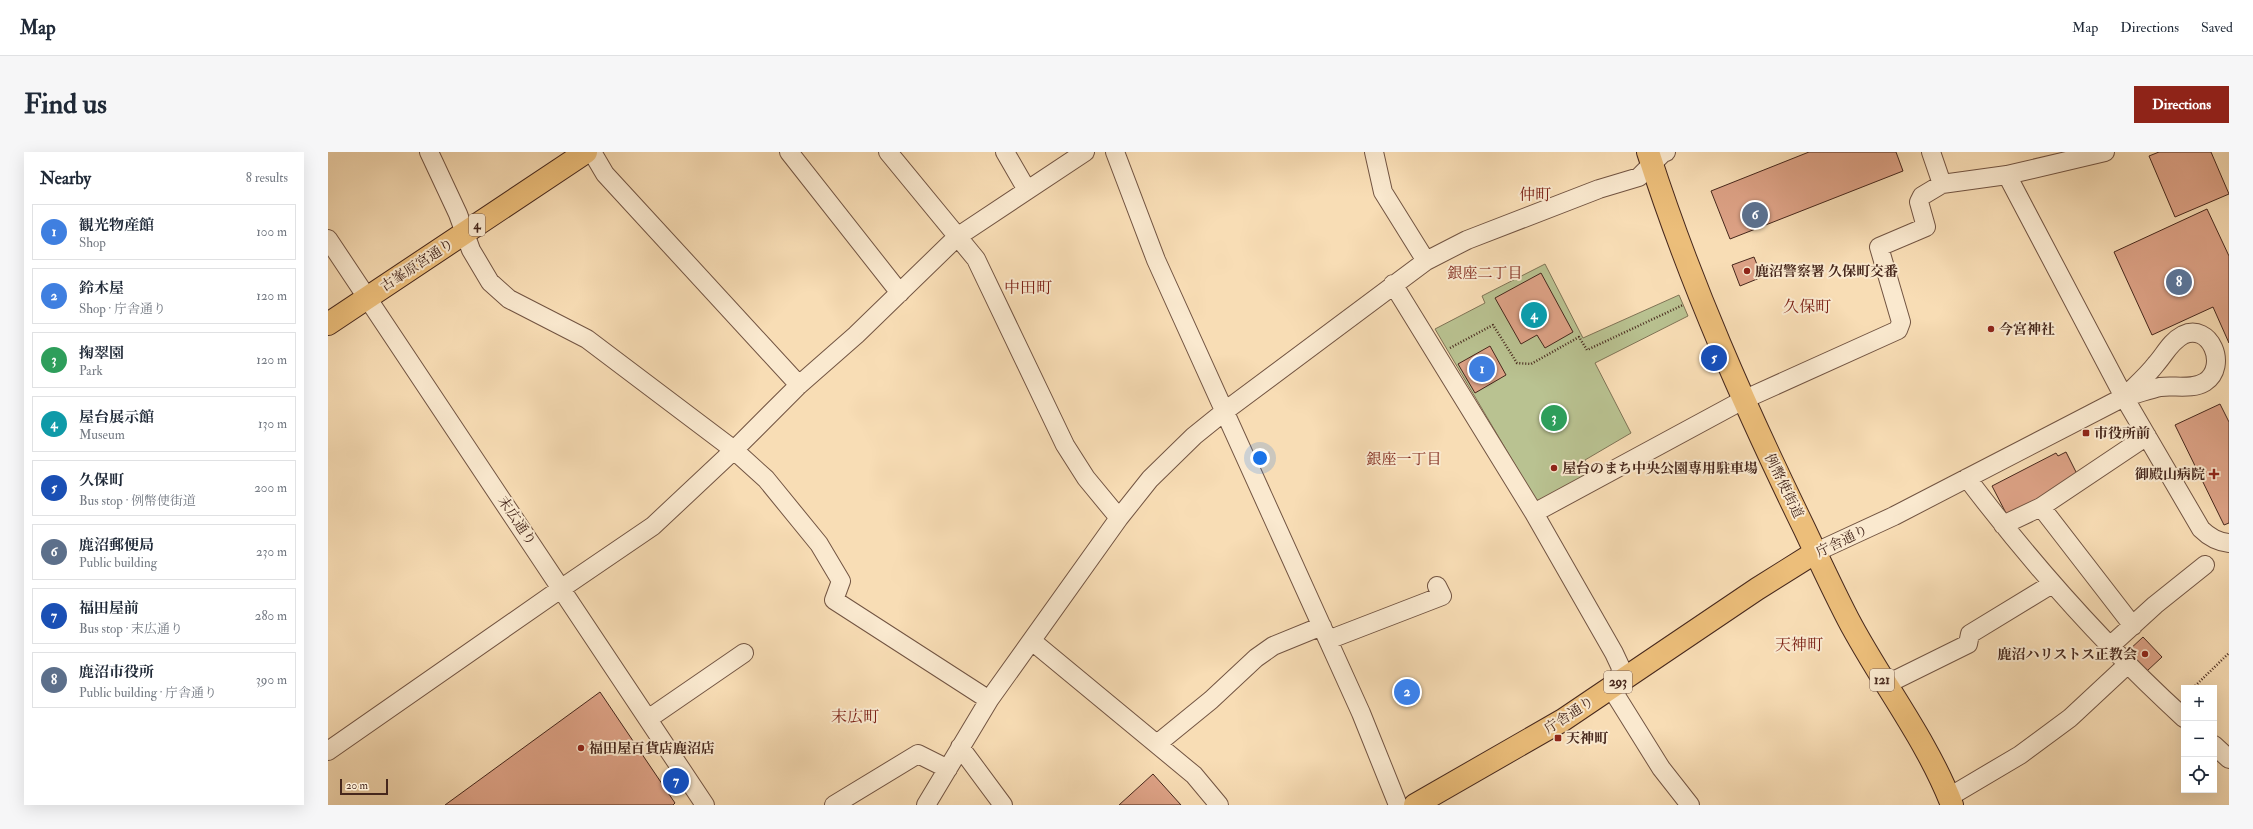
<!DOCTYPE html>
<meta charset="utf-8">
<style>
:root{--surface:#fff;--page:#f6f6f7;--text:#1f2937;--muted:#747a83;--line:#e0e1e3;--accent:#8f2418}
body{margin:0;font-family:"IM FELL Double Pica","Noto Serif JP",serif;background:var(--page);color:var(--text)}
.controls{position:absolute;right:12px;bottom:12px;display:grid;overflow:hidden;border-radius:0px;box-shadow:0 4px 16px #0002}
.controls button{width:36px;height:36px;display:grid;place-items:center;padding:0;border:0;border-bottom:1px solid var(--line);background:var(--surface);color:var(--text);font:20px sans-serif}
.scale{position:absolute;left:12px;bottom:10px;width:48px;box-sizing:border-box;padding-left:4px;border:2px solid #46271c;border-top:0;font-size:11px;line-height:14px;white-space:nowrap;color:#46271c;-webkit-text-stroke:3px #fae9cf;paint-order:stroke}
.you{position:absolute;left:932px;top:306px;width:14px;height:14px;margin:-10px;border:3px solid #fff;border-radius:50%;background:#1a73e8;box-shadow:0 0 0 6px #1a73e833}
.badge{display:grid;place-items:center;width:26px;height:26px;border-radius:50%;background:var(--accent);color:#fff;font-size:13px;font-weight:700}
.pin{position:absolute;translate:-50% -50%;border:2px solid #fff;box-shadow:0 1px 4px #0006}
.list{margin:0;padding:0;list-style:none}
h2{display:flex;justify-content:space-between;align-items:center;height:52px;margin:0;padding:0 16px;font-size:17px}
h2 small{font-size:13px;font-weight:400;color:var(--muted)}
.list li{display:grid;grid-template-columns:26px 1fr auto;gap:12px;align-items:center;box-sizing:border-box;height:56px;margin:0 8px 8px;padding:0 8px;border:1px solid var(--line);border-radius:0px}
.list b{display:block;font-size:15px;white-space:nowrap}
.list p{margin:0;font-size:13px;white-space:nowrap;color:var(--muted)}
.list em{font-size:13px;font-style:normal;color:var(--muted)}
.icon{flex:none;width:22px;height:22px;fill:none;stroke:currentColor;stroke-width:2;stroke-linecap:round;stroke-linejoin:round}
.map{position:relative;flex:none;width:1901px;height:653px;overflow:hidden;border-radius:0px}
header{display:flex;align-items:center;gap:24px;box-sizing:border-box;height:56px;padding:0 20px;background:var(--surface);border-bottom:1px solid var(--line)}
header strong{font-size:19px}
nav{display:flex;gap:22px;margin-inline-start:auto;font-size:14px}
.intro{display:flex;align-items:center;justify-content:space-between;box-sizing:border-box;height:96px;padding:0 24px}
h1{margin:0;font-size:28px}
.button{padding:10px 18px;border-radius:0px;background:var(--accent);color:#fff;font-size:14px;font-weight:700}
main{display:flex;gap:24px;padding:0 24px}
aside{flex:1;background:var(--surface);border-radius:0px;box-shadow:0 4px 16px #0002}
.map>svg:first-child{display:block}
</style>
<header>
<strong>Map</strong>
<nav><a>Map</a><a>Directions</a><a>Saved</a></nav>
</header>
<div class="intro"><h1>Find us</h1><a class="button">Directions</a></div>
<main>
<aside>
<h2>Nearby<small>8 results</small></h2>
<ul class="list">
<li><span class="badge" style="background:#3f7fe0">1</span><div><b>観光物産館</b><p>Shop</p></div><em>100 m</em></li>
<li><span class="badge" style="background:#3f7fe0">2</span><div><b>鈴木屋</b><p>Shop · 庁舎通り</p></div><em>120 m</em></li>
<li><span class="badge" style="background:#2e9e5b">3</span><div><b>掬翠園</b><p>Park</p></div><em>120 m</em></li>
<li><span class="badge" style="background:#0f9aa8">4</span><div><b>屋台展示館</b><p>Museum</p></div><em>130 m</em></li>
<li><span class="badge" style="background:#1a4fb4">5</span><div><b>久保町</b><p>Bus stop · 例幣使街道</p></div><em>200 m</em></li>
<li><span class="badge" style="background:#5c6f8a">6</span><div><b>鹿沼郵便局</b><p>Public building</p></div><em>230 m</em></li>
<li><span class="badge" style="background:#1a4fb4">7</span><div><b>福田屋前</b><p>Bus stop · 末広通り</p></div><em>280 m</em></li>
<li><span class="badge" style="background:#5c6f8a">8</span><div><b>鹿沼市役所</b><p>Public building · 庁舎通り</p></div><em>390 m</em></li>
</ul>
</aside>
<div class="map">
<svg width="1901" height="653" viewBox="0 0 1901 653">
<rect width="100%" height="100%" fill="#f8ddb5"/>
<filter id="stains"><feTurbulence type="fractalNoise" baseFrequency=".005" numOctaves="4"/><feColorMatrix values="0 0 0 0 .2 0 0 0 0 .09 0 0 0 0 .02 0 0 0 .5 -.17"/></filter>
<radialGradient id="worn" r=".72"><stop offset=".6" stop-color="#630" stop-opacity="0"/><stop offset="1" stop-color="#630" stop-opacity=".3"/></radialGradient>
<!-- green -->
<path fill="#b9c291" stroke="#807456" d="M1217,112L1255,186L1351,143L1360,164L1267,211L1303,281L1257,308L1264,321L1209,350L1107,177L1157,151L1154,144Z"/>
<!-- building -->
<path fill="#dda286" stroke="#46271c" d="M1481,0H1568L1575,19L1402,87L1383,39Z
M1831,0H1883L1901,42L1847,65L1821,4Z
M1879,57L1901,104V191L1885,155L1824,183L1786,100Z
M1426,105L1434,125L1412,134L1404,113Z
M1213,121L1245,180L1217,196L1209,183L1193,192L1167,146Z
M1162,194L1178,223L1147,241L1130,212Z
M1892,252L1901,270V371L1896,373L1847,273Z
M1738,300L1750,324L1680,365L1664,334L1728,301L1730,304Z
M1815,485L1834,505L1819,519L1800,499Z
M272,540L347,651L345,653H117Z
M825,622L853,653H791Z"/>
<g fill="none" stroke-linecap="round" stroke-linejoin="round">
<defs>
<path id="minor" d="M101,0L130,62L143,98L162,130L181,147L259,187L406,298L438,327L491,392L513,429L506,448L661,548
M264,0L277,22L471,233
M461,0L572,141
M560,0L648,107L737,293L758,326L791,366
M677,0L699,38
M787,0L828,108L1033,561L1070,653
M1046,0L1055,40L1098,109
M1603,0L1614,32L1679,23L1777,0
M1679,23L1796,245L1873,377C1880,384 1890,390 1901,391
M0,87L377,653
M1065,132L1206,361L1286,501L1293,516L1288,544L1290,547L1333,616L1362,653
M1639,326C1704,412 1776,493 1856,566
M1713,355L1805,474
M1206,361L1415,248L1570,178L1573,170L1551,95L1598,75L1591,50L1594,44L1614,32
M1675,373L1713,355L1819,284
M1488,400L1566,364L1796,245C1808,242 1820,238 1832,235C1846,233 1864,238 1877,230C1901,214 1882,170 1855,183C1842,190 1837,202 1828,212C1819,224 1807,234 1796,245
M1000,488L1114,444L1109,434
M704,489L866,623L891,653
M1782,494L1827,453L1877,413
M1557,533L1640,492L1642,482L1724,432
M320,567L416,501
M829,592L883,548L928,506L945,494L994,474
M1886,593L1901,607
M632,595L675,653
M0,599L234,436L325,374L406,298L471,233L528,183L629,85L757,0
M1621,645L1692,603L1742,566L1800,512
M506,653L590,602L620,617
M598,653L661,548L791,366L822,327L866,284L897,259L1098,109L1139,88L1271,37L1311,25L1335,1L1338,0"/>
<path id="major" d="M0,172L258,0"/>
<path id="highway" d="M1320,0C1362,131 1417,255 1477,378C1491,408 1505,438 1520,467C1553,530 1598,586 1624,653
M1087,653L1235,568L1429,437L1488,400"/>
</defs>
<!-- minor casing -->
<use href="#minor" stroke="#725442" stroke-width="20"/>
<!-- major casing -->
<use href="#major" stroke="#46271c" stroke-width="24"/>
<!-- highway casing -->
<use href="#highway" stroke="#46271c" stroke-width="24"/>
<!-- path -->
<path stroke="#46271c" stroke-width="2.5" stroke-dasharray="1 2" stroke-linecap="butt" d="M1122,196L1165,173L1189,211L1203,212L1251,185L1259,198L1355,153
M1865,536L1901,501"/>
<!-- minor -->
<use href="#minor" stroke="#fae9cf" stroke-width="18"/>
<!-- major -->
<use href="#major" stroke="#ecbe7a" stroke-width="22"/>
<!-- highway -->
<use href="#highway" stroke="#ecbe7a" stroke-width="22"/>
</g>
<!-- markers -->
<g fill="#8f2418" stroke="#fae9cf" stroke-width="1.5">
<circle cx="1419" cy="119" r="4"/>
<circle cx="1663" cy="177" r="4"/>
<rect x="1754" y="277" width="8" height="8" rx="2"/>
<circle cx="1226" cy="316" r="4"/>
<path d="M1884 316h4v4h4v4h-4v4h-4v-4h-4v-4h4z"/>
<circle cx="1817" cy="502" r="4"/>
<rect x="1226" y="582" width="8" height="8" rx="2"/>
<circle cx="253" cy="596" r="4"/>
</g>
<g text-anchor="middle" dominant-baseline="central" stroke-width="4" stroke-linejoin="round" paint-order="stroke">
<!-- shield labels -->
<g fill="#fae9cf" stroke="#7c6152" stroke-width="1">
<rect x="141" y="62" width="16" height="22" rx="3"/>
<rect x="1542" y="517" width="24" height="22" rx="3"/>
<rect x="1276" y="519" width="28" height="22" rx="3"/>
</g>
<g font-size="13" font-weight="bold" fill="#46271c">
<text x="149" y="73">4</text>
<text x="1554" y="528">121</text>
<text x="1290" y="530">293</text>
</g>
<!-- street labels -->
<g font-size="14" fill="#46271c" stroke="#fae9cf">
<text transform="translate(89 113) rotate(-33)">古峯原宮通り</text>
<text transform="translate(1456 334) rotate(64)">例幣使街道</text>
<text transform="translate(189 369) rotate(56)">末広通り</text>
<text transform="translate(1514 389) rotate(-26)">庁舎通り</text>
<text transform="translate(1241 563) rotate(-33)">庁舎通り</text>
</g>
<!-- poi labels -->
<g font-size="14" font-weight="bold" fill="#46271c" stroke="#fae9cf" text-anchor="start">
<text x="1427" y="119">鹿沼警察署 久保町交番</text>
<text x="1671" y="177">今宮神社</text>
<text x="1766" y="281">市役所前</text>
<text x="1234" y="316">屋台のまち中央公園専用駐車場</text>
<text x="1877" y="322" text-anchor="end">御殿山病院</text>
<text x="1809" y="502" text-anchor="end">鹿沼ハリストス正教会</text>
<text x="1238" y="586">天神町</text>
<text x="261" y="596">福田屋百貨店鹿沼店</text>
</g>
<!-- neighbourhood labels -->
<g font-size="15" fill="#7a1f14" stroke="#fae9cf">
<text x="1157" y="121">銀座二丁目</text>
<text x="1076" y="307">銀座一丁目</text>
</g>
<!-- quarter labels -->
<g font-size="16" fill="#7a1f14" stroke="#fae9cf">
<text x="1207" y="43">仲町</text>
<text x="700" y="136">中田町</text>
<text x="1479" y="155">久保町</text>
<text x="1471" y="493">天神町</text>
<text x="527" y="565">末広町</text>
</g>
</g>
<rect width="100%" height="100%" filter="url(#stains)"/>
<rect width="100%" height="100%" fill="url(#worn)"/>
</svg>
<div class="controls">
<button>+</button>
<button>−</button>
<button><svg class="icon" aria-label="locate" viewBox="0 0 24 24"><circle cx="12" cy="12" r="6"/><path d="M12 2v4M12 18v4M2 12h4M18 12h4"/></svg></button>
</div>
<div class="scale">20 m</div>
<div class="you"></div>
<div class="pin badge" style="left:1154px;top:217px;background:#3f7fe0">1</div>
<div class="pin badge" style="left:1079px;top:540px;background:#3f7fe0">2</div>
<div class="pin badge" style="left:1226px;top:266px;background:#2e9e5b">3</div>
<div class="pin badge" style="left:1206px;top:163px;background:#0f9aa8">4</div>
<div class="pin badge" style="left:1386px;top:206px;background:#1a4fb4">5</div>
<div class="pin badge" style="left:1427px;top:63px;background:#5c6f8a">6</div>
<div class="pin badge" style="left:348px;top:629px;background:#1a4fb4">7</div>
<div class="pin badge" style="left:1851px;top:130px;background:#5c6f8a">8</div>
</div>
</main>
